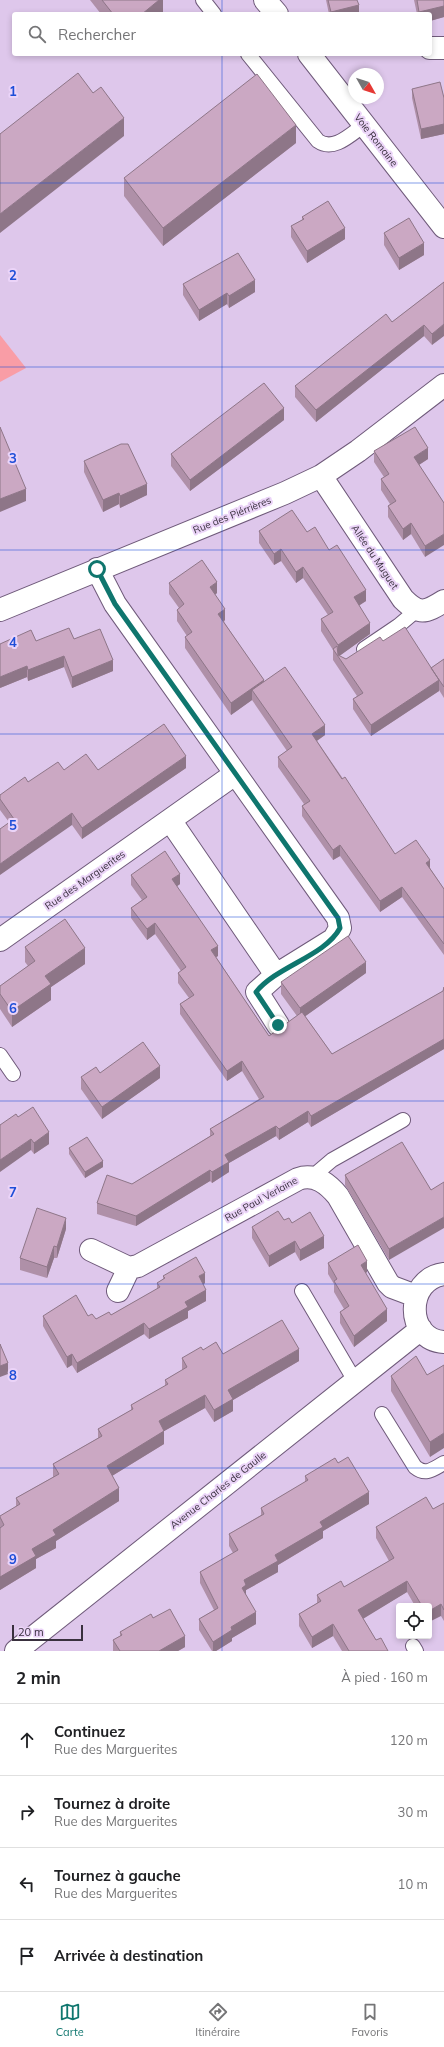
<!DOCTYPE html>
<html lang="fr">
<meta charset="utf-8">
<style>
:root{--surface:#fff;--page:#f2f2f2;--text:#202124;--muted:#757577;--line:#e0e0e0;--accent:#0f766e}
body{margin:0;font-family:Mulish,sans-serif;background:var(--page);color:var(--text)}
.controls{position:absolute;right:12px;bottom:12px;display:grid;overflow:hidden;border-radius:4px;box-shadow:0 2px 6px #0003}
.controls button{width:36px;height:36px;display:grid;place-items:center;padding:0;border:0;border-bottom:1px solid var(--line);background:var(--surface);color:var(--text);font:20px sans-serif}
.compass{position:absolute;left:348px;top:68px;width:36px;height:36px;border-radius:50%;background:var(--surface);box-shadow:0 2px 6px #0003;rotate:129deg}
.scale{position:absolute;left:12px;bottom:10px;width:71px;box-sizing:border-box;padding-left:4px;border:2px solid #39303e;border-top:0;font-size:11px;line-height:14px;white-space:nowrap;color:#39303e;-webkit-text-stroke:3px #ebd4f8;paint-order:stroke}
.stop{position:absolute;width:12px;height:12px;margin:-9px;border:3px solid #0f766e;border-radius:50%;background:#fff}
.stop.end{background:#0f766e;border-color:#fff;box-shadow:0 1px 4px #0008}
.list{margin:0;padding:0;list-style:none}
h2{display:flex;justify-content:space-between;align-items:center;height:52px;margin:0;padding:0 16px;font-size:17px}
h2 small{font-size:13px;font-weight:400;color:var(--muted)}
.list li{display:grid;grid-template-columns:26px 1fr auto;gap:12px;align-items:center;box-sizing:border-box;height:72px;padding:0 16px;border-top:1px solid var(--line)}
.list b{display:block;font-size:15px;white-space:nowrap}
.list p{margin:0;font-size:13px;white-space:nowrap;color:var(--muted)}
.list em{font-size:13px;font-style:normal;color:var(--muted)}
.icon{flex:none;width:22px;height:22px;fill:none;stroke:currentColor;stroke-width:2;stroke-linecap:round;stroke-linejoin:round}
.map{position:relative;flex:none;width:444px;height:1651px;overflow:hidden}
.search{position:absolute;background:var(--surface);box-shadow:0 2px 6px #0003;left:12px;right:12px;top:12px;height:44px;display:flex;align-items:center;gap:10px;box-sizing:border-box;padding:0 14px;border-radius:4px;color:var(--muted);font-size:15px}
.sheet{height:340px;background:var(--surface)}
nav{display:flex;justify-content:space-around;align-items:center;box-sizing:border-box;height:56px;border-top:1px solid var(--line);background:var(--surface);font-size:11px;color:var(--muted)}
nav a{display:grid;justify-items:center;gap:2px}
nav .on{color:var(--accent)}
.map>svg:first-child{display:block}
</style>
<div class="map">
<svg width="444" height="1651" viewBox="0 0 444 1651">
<rect width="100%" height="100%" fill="#dec7eb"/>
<!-- green -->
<path fill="#f99da6" d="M0,335L26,368L0,382Z"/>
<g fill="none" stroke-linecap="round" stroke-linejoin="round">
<defs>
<path id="service" d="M203,0L214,14
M248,54L318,141C334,152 351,134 364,125
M364,649L398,626L417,610
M0,1055L13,1074
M312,1177L332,1160L403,1120
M302,1291L355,1381
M382,1414L415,1467C426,1476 433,1469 444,1463
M413,1646L416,1651"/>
<path id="minor" d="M430,48H444
M321,476L403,599C419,615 425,613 444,601
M0,610L285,493L321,476L358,451L444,385
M170,820L235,774
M0,940L170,820L276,975L334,939L340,928L338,918L115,604L97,569
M276,975L257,992L278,1025
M91,1250L129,1268L138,1266L298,1179C315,1173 328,1184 338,1196L388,1283L392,1287L416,1296
M444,1274C405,1279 405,1340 444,1342
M118,1291L129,1268
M16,1651L421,1329"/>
<path id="tertiary" d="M265,0L277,14
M309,54L444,227"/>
</defs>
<!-- service casing -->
<use href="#service" stroke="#6f5a7a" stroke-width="16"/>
<!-- minor casing -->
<use href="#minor" stroke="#6f5a7a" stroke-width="24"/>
<!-- tertiary casing -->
<use href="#tertiary" stroke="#6f5a7a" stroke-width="24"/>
<!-- service -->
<use href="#service" stroke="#fff" stroke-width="14"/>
<!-- minor -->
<use href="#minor" stroke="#fff" stroke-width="22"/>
<!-- tertiary -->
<use href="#tertiary" stroke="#fff" stroke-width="22"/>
</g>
<!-- wall -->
<path fill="#af90a8" d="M90,0H163V12L161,14H101Z
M326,0H357L359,14H329Z
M414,0H444V17L430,21V14H417Z
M412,89L444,98V134L421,139L412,98Z
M296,143L163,246L124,196V178Z
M302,217L345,239L307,263L291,237V226L302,220Z
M384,233L424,255L399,270L384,245Z
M444,282L432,345L424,336L316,422L295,397V386L392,322Z
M183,284L255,292L229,308L227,304L199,321L183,295Z
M284,420L190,491L171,466V454Z
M374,451L428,459L419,465L444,503L425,557L411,534L403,540L388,517V506L390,504L381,490V479L384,477L374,462Z
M84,461L147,495L120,508L119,504L103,512L84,472Z
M259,531L307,532L329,550L366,601L359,605L370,634L339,656L346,659L383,641L431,669V668L444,659V698L439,690V691L371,736L353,709V699L357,696L333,660V650L321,631V619L328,615L303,578L296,583L281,561L274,565L259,543Z
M169,583L217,593L215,595L225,620L224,622L264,681L325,735L317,741L395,854L430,868L444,889V955L402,897L380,912L340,856L333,860L302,816V806L304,804L278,767V757L287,751L252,700L231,715L185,648V637L187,636L177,621V610L179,608L169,594Z
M74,639L113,671L72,688L64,667L28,681L27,677L0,688L36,641Z
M186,768L82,839L72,825L9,822L0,810V795L28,782L64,770H98Z
M131,875L180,884L177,886L218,956L216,957L269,1036L297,1016L281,994V982L366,973L305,1016L332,1054L443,991L444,987V1049L311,1127L308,1122L279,1140L276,1136L229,1163V1172L212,1183L210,1181L136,1226L97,1214V1203L132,1184L210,1136V1129L259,1099L242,1071L227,1081L180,1014V1004L189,998L178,983V973L181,971L155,934L147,940L131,918V908L142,900L131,885Z
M25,947L85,964L51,987V1000L12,1027L0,1009V986L28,966L25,962Z
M100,1073L160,1078L102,1119L81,1089V1077Z
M18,1117L49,1144L34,1154L31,1150Z
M69,1148L103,1167L85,1178L69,1154Z
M345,1175L431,1190L389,1260L345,1185Z
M284,1220L292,1223L324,1248L300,1261L295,1252L269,1267L252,1238V1227Z
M66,1229L57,1258H54L47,1278L20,1270V1258Z
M328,1263L367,1272L366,1273L387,1321L354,1347L340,1323V1312L344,1309L334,1292V1284L328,1274Z
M163,1276L205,1283L203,1285L206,1301L188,1311V1318L149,1339L144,1334L77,1373L72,1365L67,1368L43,1326V1316H88L96,1319L111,1315L157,1289V1283L163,1279Z
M203,1350L223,1354L299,1361L233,1400V1411L214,1422L205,1408L164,1431V1444L112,1476L119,1501L56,1541V1548L36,1559V1568L0,1590V1516L16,1507V1498L53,1477V1464L98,1438V1429L131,1410V1405L165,1386V1380L182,1370V1358Z
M444,1365L430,1457L391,1391V1376L427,1375Z
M338,1463L369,1504L323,1531V1538L278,1565V1572L246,1590V1595L256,1624L232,1638V1641L216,1651H212L199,1630V1619L214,1610L200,1583V1572L233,1553L229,1546V1534L261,1515V1508L305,1482V1476Z
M444,1503V1621L441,1616L429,1606H415L407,1592L363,1618L376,1640L388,1651H342L333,1636L312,1648L299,1626V1614L317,1603V1595L344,1587L389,1561L376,1538V1527L433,1509Z
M153,1618L185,1647L178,1651H113V1640L120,1636V1632Z"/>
<!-- shaded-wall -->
<path fill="#8e7688" d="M159,0H163V12L161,14H142Z
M359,5V14H331V12Z
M444,6V17L430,21V14H419V12Z
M124,118V136L0,233V214Z
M444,124V134L421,139V129Z
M296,125V143L163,246V228Z
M345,228V239L307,263V251Z
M424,243V255L399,270V258Z
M255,280V292L229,308V296Z
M227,293V304L199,321V310Z
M444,324V336L432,345V334Z
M424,325V336L316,422V410Z
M284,408V420L190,491V480Z
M428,448V459L414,468V457Z
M147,484V495L120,508V496Z
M26,489V501L0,512V499Z
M119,493V504L103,512V500Z
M411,523V534L403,540V529Z
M444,534V545L425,557V546Z
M281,549V561L274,565V554Z
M303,567V578L296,583V572Z
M217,582V593L210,598V587Z
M366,590V601L354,609V597Z
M225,609V620L218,625V614Z
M370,623V634L338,657V645Z
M64,656V667L28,681V670Z
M113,660V671L72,688V677Z
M27,666V677L0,688V677Z
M264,680V692L252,690V700L231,715V703Z
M439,680V691L371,736V725Z
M325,725V735L312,744V734Z
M186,756V768L82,839V828Z
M72,813V825L0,875V864Z
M340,845V856L333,860V850Z
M430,860V871L426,863Z
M180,874V884L172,890V879Z
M402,887V897L380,912V901Z
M155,923V934L147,940V929Z
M218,946V956L211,960V950Z
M85,948V964L51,987V1000L12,1027V1011L45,976Z
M366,962V973L300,1020V1008Z
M444,1039V1049L311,1127V1116Z
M242,1061V1071L227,1081V1071Z
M160,1066V1078L102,1119V1107Z
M308,1111V1122L279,1140V1129Z
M276,1126V1136L229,1163V1172L212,1183V1172L225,1155Z
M49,1132V1144L34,1154V1143Z
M31,1139V1150L0,1172V1160Z
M103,1161V1167L85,1178V1172Z
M210,1170V1181L136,1226V1216Z
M444,1217V1228L389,1260V1249Z
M66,1218V1229L57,1258V1247Z
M324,1236V1248L300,1261V1250Z
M295,1241V1252L269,1267V1256Z
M54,1246V1258L47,1278V1267Z
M367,1261V1272L361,1276V1265Z
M205,1273V1283L199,1287V1276Z
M206,1290V1301L188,1311V1318L149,1339V1329L185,1302Z
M387,1309V1321L354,1347V1336Z
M144,1323V1334L77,1373V1363Z
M299,1349V1361L233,1400V1411L214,1422V1410L228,1390Z
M72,1354V1365L67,1368V1357Z
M8,1363V1374L0,1377V1366Z
M205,1395V1408L159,1434V1421Z
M164,1431V1444L107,1479V1466Z
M444,1433V1448L430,1457V1442Z
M119,1488V1501L56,1541V1548L36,1559V1568L0,1590V1577L53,1530Z
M369,1492V1504L323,1531V1538L278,1565V1572L246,1590V1596L242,1588L244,1580L275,1555L320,1522Z
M407,1581V1592L358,1622V1610Z
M441,1604V1616L429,1622V1611Z
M256,1612V1624L232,1638V1641L216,1651H213V1642L231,1627Z
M333,1624V1636L312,1648V1637Z
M185,1636V1647L178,1651H159Z"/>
<!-- building -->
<path fill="#cba8c3" stroke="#8e7688" d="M102,0H159L142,14H113Z
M328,0H357L359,5L331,12Z
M417,0H444V6L419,12Z
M78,73L93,93L101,87L124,118L0,214V134Z
M257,74L296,125L163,228L124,178Z
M440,82L444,98V124L421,129L412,89Z
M328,201L345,228L307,251L291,226L304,219L302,217Z
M409,218L424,243L399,258L384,233Z
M238,253L255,280L229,296L227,293L199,310L183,284Z
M444,282V324L432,334L424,325L316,410L295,386L386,314L392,322Z
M264,383L284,408L190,480L171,454Z
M0,427L26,489L0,499Z
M415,427L428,448L414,457L444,503V534L425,546L411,523L403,529L388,506L396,501L381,479L389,474L374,451Z
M121,444H128L147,484L120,496L119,493L103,500L84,461Z
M292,510L307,532L315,527L329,550L337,545L366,590L354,597L370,623L338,645L321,619L333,612L303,567L296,572L281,549L274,554L259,531Z
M202,560L217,582L210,587L225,609L218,614L264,680L231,703L185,637L192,632L177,610L184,604L169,583Z
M405,627L439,680L371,725L353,699L363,693L333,649L337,646L338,655L346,659L380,637L383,641Z
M69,628L74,639L100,629L113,660L72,677L64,656L28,670L27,666L0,677V644L31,630L36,641Z
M444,659V687L431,668Z
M285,667L325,725L312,734L342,779L345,777L395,854L416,840L430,860L426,863L444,889V944L402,887L380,901L340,845L333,850L302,806L310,801L278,757L292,747L252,690Z
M164,724L186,756L82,828L72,813L0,864V829L14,819L0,799V795L25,777L28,782L58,762L64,770L86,754L98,770Z
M165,851L180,874L172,879L218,946L211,950L269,1036L302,1012L332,1054L443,991L444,987V1039L311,1116L308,1111L279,1129L276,1126L225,1155L229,1162L212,1172L210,1170L136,1216L97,1203L107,1175L132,1184L214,1134L210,1129L264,1097L242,1061L227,1071L192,1021L180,1004L194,995L178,973L186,967L155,923L147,929L131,908L147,897L131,875Z
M65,919L85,948L45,976L51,984L12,1011L0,994V986L35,961L25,947Z
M348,936L366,962L300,1008L281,982Z
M143,1042L160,1066L102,1107L81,1077L96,1067L100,1073Z
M33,1107L49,1132L34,1143L31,1139L0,1160V1125L16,1114L18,1117Z
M87,1137L103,1161L85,1172L69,1148Z
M402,1142L431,1190L444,1182V1217L389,1249L345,1175Z
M37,1208L66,1218L57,1247L54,1246L47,1267L20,1258Z
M278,1211L284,1220L289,1218L292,1223L310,1212L324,1236L300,1250L295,1241L269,1256L252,1227Z
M358,1245L367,1261L361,1265L387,1309L354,1336L340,1312L349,1306L334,1281L337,1279L328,1263Z
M196,1257L205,1273L199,1276L206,1290L185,1302L188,1307L149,1329L144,1323L77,1363L72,1354L67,1357L43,1316L76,1295L88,1316L92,1314L96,1319L109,1312L111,1315L160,1287L157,1283L165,1278L163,1276Z
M282,1320L299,1349L228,1390L233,1399L214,1410L205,1395L159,1421L164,1431L107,1466L119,1488L53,1530L56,1535L32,1549L36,1556L0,1577V1528L4,1525L0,1517V1516L20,1504L16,1498L59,1474L53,1464L102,1436L98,1429L133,1409L131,1405L168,1384L165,1380L187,1367L182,1358L201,1347L203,1350L216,1342L223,1354Z
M0,1344L8,1363L0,1366Z
M416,1356L427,1375L444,1365V1433L430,1442L391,1376Z
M348,1457L369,1492L320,1522L323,1527L275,1555L278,1561L244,1580L246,1585L242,1588L256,1612L231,1627L232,1630L213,1642L199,1619L218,1608L200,1572L238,1550L229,1534L264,1514L261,1508L308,1480L305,1476L335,1458L338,1463Z
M426,1497L433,1509L444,1503V1610L441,1604L429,1611V1606H422L407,1581L358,1610L376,1640L381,1638L388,1651H349L333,1624L312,1637L299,1614L321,1601L317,1595L341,1581L344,1587L394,1558L376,1527Z
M170,1609L185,1636L159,1651H120L113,1640L122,1635L120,1632L151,1614L153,1618Z"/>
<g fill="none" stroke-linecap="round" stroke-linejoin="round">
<!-- route -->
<path stroke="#0f766e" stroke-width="5" d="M97,569L115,604L338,918L340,928C325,956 277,966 256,992L278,1025"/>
</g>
<!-- grid -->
<path fill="none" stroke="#1d4ed8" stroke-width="1" stroke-opacity="0.55" d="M222,0V14M222,54V1651M0,183H444M0,367H444M0,550H444M0,734H444M0,917H444M0,1101H444M0,1284H444M0,1468H444"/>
<g text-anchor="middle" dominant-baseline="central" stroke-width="4" stroke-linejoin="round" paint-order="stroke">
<!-- street labels -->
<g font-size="10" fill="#39303e" stroke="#ebd4f8">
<text transform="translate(376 140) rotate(52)">Voie Romaine</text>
<text transform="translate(232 515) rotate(-22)">Rue des Piérrières</text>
<text transform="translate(375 557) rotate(56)">Allée du Muguet</text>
<text transform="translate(85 880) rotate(-35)">Rue des Marguerites</text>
<text transform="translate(261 1199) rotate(-29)">Rue Paul Verlaine</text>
<text transform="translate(218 1490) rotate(-38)">Avenue Charles de Gaulle</text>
</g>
</g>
<g font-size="13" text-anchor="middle" font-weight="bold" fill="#1d4ed8" stroke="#ebd4f8" stroke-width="4" stroke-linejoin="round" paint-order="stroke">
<text x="13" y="96">1</text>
<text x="13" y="280">2</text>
<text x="13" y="463">3</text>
<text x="13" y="647">4</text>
<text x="13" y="830">5</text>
<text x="13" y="1013">6</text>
<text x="13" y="1197">7</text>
<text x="13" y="1380">8</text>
<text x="13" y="1564">9</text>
</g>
</svg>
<div class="controls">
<button><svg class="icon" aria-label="locate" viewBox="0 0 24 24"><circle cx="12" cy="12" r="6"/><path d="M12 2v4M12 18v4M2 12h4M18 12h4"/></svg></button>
</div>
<svg class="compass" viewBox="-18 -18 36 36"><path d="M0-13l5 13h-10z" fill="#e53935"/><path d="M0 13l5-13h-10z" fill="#757577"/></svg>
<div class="scale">20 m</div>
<div class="stop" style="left:97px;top:569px"></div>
<div class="stop end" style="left:278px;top:1025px"></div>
<div class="search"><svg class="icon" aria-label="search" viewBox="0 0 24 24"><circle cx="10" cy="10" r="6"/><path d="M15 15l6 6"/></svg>Rechercher</div>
</div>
<section class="sheet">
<h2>2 min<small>À pied · 160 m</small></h2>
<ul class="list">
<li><svg class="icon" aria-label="ahead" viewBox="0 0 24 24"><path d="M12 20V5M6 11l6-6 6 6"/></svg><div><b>Continuez</b><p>Rue des Marguerites</p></div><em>120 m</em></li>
<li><svg class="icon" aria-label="right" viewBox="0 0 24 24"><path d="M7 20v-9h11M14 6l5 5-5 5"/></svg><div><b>Tournez à droite</b><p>Rue des Marguerites</p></div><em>30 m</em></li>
<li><svg class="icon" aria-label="left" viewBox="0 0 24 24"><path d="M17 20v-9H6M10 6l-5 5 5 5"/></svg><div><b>Tournez à gauche</b><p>Rue des Marguerites</p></div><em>10 m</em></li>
<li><svg class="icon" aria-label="arrive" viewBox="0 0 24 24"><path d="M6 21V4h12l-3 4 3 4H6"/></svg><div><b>Arrivée à destination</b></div></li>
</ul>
</section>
<nav>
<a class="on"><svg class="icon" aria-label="map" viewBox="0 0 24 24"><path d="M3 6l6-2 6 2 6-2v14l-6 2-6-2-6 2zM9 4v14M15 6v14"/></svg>Carte</a>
<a><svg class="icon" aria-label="directions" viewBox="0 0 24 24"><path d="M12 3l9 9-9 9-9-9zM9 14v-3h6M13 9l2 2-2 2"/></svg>Itinéraire</a>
<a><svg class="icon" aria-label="saved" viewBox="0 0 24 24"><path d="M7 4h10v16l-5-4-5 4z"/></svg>Favoris</a>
</nav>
